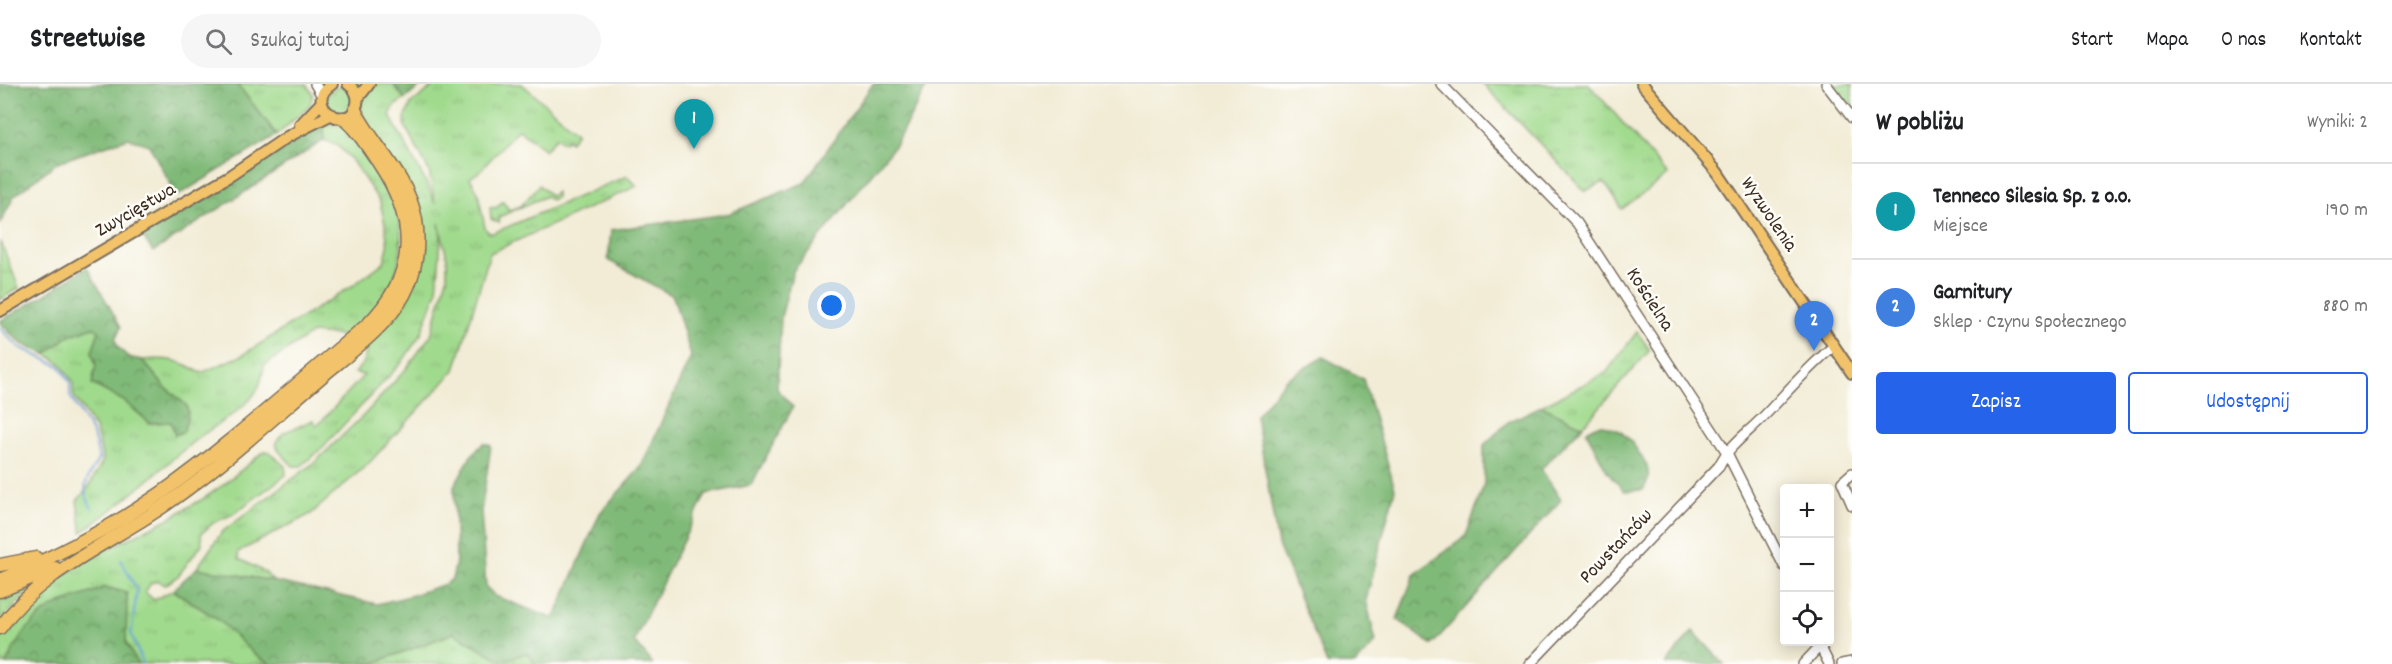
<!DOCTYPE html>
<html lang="pl">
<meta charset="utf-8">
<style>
:root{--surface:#fff;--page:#f6f6f6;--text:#202124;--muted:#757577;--line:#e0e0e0;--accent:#2563eb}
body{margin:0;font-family:Dekko,sans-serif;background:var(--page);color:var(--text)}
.controls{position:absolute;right:18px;bottom:18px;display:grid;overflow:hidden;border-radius:6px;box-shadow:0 3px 15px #0003}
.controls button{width:54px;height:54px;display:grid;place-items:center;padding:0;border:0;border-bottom:2px solid var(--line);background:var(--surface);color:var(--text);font:30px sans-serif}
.you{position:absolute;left:832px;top:222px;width:21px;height:21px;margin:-15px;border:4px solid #fff;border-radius:50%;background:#1a73e8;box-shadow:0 0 0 9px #1a73e833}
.badge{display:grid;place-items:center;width:39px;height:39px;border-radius:50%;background:var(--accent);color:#fff;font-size:20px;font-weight:700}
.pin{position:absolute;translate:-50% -50px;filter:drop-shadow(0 2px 3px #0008)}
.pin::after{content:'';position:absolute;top:32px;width:21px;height:18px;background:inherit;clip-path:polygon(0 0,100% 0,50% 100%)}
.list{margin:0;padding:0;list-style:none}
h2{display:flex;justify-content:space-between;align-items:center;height:78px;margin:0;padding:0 24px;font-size:26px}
h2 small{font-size:20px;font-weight:400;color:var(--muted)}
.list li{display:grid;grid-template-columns:39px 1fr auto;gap:18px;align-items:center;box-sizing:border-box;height:96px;padding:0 24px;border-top:2px solid var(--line)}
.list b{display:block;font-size:22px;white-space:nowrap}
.list p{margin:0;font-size:20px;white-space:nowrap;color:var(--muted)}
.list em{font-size:20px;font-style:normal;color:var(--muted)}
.actions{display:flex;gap:12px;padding:18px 24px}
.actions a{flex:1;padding:14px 0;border:2px solid var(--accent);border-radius:6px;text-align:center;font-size:21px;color:var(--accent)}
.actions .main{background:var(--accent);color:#fff}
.icon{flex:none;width:33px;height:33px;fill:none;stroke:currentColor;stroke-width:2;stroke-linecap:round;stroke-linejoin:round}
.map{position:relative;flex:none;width:1852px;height:580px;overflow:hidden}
header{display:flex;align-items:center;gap:36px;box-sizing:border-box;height:84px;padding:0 30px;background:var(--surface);border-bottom:2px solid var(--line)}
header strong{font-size:28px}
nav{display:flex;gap:33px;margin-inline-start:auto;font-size:21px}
.search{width:420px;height:54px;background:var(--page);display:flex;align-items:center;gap:15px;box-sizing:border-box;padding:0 21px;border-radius:33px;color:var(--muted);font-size:22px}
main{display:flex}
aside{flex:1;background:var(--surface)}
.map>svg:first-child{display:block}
</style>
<header>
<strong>Streetwise</strong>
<div class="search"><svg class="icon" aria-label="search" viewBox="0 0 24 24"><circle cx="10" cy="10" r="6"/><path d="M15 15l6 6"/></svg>Szukaj tutaj</div>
<nav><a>Start</a><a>Mapa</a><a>O nas</a><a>Kontakt</a></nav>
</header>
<main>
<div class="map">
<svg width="1852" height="580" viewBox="0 0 1852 580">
<defs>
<pattern id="grass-tufts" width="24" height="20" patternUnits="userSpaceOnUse" patternTransform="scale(1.5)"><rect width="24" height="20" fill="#a0da8d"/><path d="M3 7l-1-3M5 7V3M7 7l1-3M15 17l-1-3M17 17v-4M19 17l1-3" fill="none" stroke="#8bbb79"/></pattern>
<pattern id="forest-crowns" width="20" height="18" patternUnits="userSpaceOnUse" patternTransform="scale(1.5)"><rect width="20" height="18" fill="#80ba78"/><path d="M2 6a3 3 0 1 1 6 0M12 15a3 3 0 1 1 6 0" fill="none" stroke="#6a9762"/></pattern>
</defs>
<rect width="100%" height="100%" fill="#fdfcf7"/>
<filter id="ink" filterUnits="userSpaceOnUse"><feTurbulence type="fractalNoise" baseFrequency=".0167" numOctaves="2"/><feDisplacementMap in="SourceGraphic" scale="12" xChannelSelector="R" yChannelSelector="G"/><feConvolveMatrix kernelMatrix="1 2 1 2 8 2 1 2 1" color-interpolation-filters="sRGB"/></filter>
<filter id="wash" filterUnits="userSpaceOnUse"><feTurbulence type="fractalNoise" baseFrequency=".008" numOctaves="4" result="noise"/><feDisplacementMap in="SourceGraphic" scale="24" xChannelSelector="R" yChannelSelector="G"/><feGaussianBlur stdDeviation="1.35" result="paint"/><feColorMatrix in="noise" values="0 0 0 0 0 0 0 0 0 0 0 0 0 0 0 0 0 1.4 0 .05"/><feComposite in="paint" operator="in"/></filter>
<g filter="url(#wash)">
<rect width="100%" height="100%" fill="#f2ecd6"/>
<!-- grass -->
<path fill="url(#grass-tufts)" stroke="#6e8256" stroke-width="1.5" d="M237,0H306L313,10L310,21L277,51Z
M376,0H396L395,4L405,15L394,22L390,32L428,102L435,120L429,87L405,42V34L411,20L436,0H522L577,48L570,58L567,55L563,59L556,53L545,66L518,45L479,88L470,94L478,108L485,144L489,149H493L627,92L637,102L490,169L455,286L369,379L311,430L238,468L239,475L265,488L273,497L197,484L222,448L315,378L365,330L406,285L431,251L447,194V174L439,139L441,154L437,207L421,250L402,278L322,364L301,382H293L278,366L276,358L283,349L313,336L317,342L364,291L355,289L363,279L369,257L420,180L361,26L362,14Z
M1483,0H1589L1668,91L1622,125L1604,98L1585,107Z
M1830,0H1852V28Z
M327 16a13 13 0 1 1 26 0a13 13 0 1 1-26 0Z
M324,39L344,42C384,90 423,146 387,208C383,215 379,225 372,231C365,239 356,245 347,252L312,249L264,282C262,293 260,304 253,312C235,333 207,345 187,363C152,392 120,422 82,448L77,417L90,401L103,376L96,346L73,311V298L60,279L46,270L70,251L93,243L99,247L92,268L96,281L92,300L124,317L150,339L171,338L175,351L184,347L187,322L165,303L142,276C168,274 178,275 201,289L241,272L352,202L384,178L388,163L385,140L380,118L351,75L337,61L324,56Z
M539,101L551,112L556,108V114L551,116L546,112L499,133V139L491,135L490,123L496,124L503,117L509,126L521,122Z
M0,156L19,204L0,216Z
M1637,248L1650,266L1583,342L1541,322L1606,289Z
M268,367L285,382L286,391L233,430L213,439L201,450L202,460L178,492L165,501L158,497L151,499L145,508L154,516L173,506L220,537L256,572L271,580H138L126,559L127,509L106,503L83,513L60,519L8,575L6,580H0V551L9,539L46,502L97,470L166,436L201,416L223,401L262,369Z
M43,493L0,537V512Z
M454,549L502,577L527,569L536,580H362L374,579Z"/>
<!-- forest -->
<path fill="url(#forest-crowns)" stroke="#5e724b" stroke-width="1.5" d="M0,0H237L277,51L177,112L149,61L128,54L58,78L14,112L0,140Z
M396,0H423L405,15L395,3Z
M873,0H928L895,61L793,187L781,233L777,305L793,323L751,401L706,410L634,557L653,580H536L527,569L502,577L454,549L374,579L271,580L256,572L220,537L173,506L197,484L273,497L377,520L410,512L445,500L452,495L456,478L454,402L471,372L484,359L491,362L481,427L486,503L495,512L554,535L600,429L641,383L691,272L673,212L608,176L611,146L728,130L804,99Z
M324,39V56L153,168L142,151L204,116Z
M87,183L121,243L115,255L118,263L128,273L142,276L165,303L187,322L188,329L184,347L175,351L171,338L150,339L124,317L92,300L96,281L92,268L99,247L93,243L70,251L46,270L22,260L0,239V237L43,212Z
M1323,273L1363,295L1395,405L1366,516L1376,558L1356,580H1327L1278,461L1256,332L1286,295Z
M1541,322L1583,342L1541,385L1561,416L1432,561L1397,535L1414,491L1466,452L1484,401V361L1508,338Z
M1600,340L1620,347L1631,357L1647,381L1649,394L1643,406L1624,407L1607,387L1586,347Z
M106,503L127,509L126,559L138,580H6C16,556 36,528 62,519C76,513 91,510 106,503Z
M1693,547L1724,580H1666Z"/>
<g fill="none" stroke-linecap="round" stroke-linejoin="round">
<!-- stream -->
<path stroke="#689fd6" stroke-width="2" d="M0,244L19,263L59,282L70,298V312L93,350L99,374C87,395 79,402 92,424
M121,476L137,506L131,550L143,580"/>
</g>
</g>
<g filter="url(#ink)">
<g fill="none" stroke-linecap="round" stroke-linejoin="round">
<defs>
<path id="minor" d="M315,0L322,12
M1441,0L1577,139L1726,367L1784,482
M1826,0L1852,34
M1852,389L1842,398L1852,421
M1818,558L1829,580
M1530,580L1719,382C1729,361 1749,348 1765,331C1788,307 1808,283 1834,262
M1803,580L1820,562
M1842,580L1852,578"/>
<path id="major" d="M332,0C300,21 350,52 357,20C359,11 355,5 348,0
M1642,0L1717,88L1852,289
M358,14L369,0
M300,41L322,18
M0,227L231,91L287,53L330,31"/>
<path id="highway" d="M0,481L36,474
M0,496C56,472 111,444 161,409C233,358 299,297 367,241C419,189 417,136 378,78C367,62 357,46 343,34
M0,507L55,484
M0,544C37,492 95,466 147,433C210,393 264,342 320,294C349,269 385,245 404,211C416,189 420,161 416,136C409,93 374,63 355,26"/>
</defs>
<!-- minor casing -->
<use href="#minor" stroke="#7b6e5e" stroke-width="12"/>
<!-- major casing -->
<use href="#major" stroke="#7b6e5e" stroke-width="14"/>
<!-- highway casing -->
<use href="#highway" stroke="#7b6e5e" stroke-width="15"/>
<!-- minor -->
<use href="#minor" stroke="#fff" stroke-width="9"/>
<!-- major -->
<use href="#major" stroke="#f2c36a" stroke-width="10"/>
<!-- highway -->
<use href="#highway" stroke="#f2c36a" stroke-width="12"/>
</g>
</g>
<g text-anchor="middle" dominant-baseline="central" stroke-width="5" stroke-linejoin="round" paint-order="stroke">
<!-- street labels -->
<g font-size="20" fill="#3b2a1e" stroke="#fdfcf7">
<text transform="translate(136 127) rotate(-30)">Zwycięstwa</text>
<text transform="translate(1768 131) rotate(56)">Wyzwolenia</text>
<text transform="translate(1649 216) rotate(57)">Kościelna</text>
<text transform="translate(1617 463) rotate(-46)">Powstańców</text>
</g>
</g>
</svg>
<div class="controls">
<button>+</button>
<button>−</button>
<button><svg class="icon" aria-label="locate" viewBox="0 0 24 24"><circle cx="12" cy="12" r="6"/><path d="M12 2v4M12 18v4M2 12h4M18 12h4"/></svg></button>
</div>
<div class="you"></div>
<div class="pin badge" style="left:694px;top:65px;background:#0f9aa8">1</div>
<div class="pin badge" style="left:1814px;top:267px;background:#3f7fe0">2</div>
</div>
<aside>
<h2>W pobliżu<small>Wyniki: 2</small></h2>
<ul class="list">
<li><span class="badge" style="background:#0f9aa8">1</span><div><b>Tenneco Silesia Sp. z o.o.</b><p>Miejsce</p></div><em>190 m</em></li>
<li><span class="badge" style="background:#3f7fe0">2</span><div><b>Garnitury</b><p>Sklep · Czynu Społecznego</p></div><em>880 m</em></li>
</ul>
<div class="actions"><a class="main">Zapisz</a><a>Udostępnij</a></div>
</aside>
</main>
